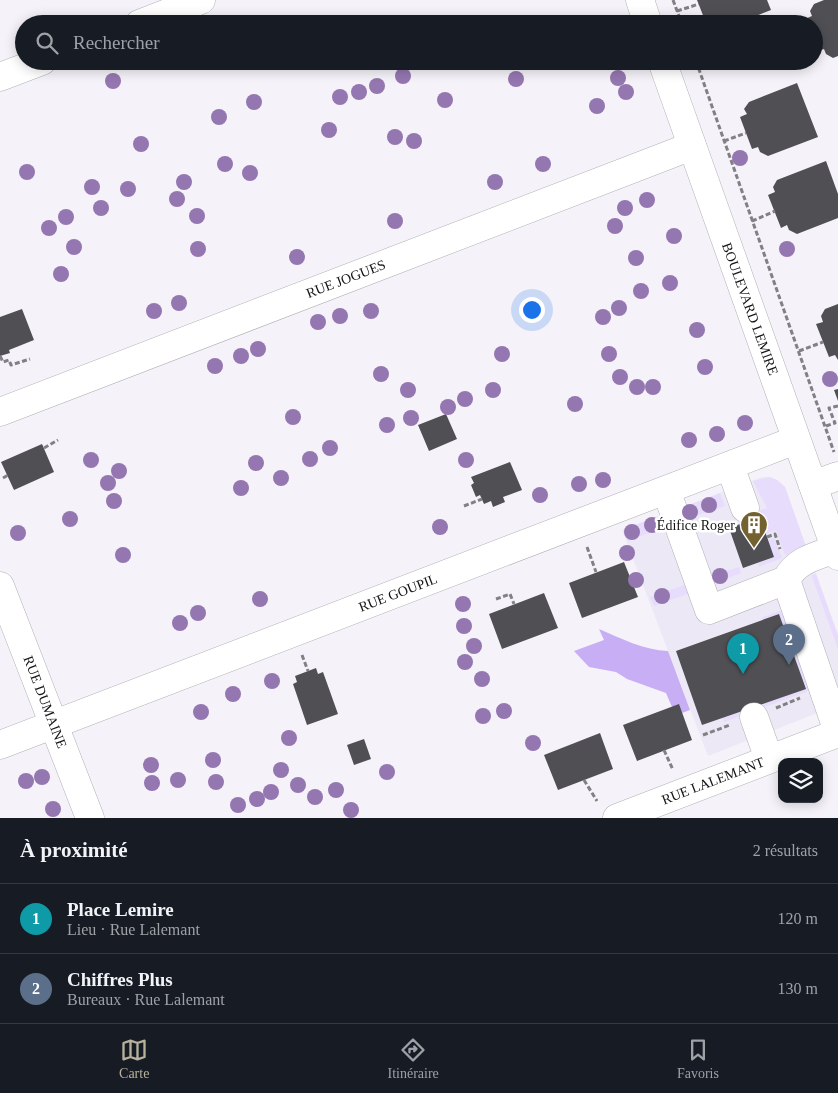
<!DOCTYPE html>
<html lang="fr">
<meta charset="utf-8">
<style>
:root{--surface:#171b24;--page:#20242c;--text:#f1f3f6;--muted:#9ea1a6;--line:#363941;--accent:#b8b29d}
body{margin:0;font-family:"Times New Roman",serif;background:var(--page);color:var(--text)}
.controls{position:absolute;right:15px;bottom:15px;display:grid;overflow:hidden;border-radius:10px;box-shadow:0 2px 12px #0003}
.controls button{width:45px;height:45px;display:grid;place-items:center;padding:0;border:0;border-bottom:1px solid var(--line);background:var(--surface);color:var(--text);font:25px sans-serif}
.you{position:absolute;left:531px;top:309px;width:18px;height:18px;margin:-12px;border:4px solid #fff;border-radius:50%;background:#1a73e8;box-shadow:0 0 0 8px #1a73e833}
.badge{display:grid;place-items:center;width:32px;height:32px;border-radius:50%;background:var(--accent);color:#fff;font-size:16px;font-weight:700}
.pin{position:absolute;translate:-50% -41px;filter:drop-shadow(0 1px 2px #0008)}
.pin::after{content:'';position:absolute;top:26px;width:18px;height:15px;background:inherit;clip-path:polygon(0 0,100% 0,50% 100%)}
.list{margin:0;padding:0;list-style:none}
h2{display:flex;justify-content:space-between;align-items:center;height:65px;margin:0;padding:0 20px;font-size:21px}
h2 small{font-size:16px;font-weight:400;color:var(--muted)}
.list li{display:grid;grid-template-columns:32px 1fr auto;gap:15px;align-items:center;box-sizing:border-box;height:70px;padding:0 20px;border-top:1px solid var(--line)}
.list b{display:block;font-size:19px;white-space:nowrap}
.list p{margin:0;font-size:16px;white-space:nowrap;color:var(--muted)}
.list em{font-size:16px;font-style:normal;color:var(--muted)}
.icon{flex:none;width:28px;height:28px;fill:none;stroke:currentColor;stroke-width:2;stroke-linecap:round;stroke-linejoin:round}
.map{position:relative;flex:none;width:838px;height:818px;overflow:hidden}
.search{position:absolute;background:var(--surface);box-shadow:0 2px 12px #0003;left:15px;right:15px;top:15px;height:55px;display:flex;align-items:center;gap:12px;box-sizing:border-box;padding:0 18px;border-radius:28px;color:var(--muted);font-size:19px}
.sheet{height:205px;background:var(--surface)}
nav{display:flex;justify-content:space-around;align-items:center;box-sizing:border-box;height:70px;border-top:1px solid var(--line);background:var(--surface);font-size:14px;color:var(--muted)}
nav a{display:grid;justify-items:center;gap:2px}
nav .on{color:var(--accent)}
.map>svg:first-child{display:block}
</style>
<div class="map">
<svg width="838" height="818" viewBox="0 0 838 818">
<rect width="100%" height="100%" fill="#f5f3f9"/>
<!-- built -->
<path fill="#ece8f5" d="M762,477H770L777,480L785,487L838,635V705L708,756L622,530Z"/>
<!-- green -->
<path fill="#e7dcfc" d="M770,477L777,480L785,487L806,547L785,555L776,530L766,534L760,517L757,518L755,512L767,508L753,481Z
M720,493L725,506L687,519L684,507Z
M667,513L670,525L628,541L624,529Z
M774,538L782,558L759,567L758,563L774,557L768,540Z
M739,567L741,573L713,584L710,576Z
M816,574L838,635V649L812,577V575Z
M687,584L690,593L654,606L650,597Z
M782,610L793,641L789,642L779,615L762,621L761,618Z
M800,658L809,689L806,692L724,722L722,718L795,660Z"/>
<!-- forest -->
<path fill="#c8aef4" d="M599,629C622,639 644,650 668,651L690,710L682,713L672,707L666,693L627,679L616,672L589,667L574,651L604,640Z"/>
<!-- building -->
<path fill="#504f54" d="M697,0H767L771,10L736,24H713L712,20L706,23Z
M824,0H838V56L833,58L826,54L824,49L818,51L814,43V24H807L805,19L812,16L810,11L814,4Z
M797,83L818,137L768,156L760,152L758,147L752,149L740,117L747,114L744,109L749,102Z
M826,161L838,194V218L797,234L789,230L787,225L781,228L768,195L775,192L773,187L777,180Z
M838,304V360L835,355L829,357L816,324L823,322L821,316L825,309Z
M22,309L34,340L9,350L10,353L0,356V317Z
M838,389V401L834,390Z
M446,414L457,439L429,451L418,425Z
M42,444L54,472L14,490L1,462Z
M510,462L522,490L503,497L505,502L493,507L491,501L484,504L480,495L476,497L471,485L474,483L471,477Z
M760,517L774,557L743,568L729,528Z
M624,562L638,597L582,618L569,583Z
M544,593L558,628L502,649L489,614Z
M779,614L806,689L702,725L676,651Z
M316,668L318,674L323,672L338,714L307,725L293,684L297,682L295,676Z
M679,704L692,740L637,761L623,725Z
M600,733L613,769L558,790L544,755Z
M364,739L371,759L354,765L347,745Z"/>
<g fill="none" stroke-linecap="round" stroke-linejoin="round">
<defs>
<path id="minor" d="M139,24L201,0
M0,77L42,61
M0,412L692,146
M730,466L745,508
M813,485L838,476
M666,490L709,610L786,580C796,560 816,556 836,549
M786,580L838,732
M0,586L90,818
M754,717L769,759
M0,745L796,440
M617,818L838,733"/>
<path id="major" d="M640,0L648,24
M662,61L838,556"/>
</defs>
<!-- minor casing -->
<use href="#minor" stroke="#b1b0b5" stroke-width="29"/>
<!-- major casing -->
<use href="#major" stroke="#b1b0b5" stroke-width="29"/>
<!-- path -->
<path stroke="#818084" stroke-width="3" stroke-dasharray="5 2.5" stroke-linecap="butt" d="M673,0L682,24
M677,11L699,4
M696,61L834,452
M724,141L746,133
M752,221L775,211
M799,351L823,342
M0,356L3,362L9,360L11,365L30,359
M826,426L835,423L829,408L838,406
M44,448L58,440
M3,478L8,475
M464,506L482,499
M767,537L775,534L780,549
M587,547L596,572
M496,599L510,594L514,604
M302,655L308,671
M776,708L800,698
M703,735L730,725
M664,750L673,770
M584,780L597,801"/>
<!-- minor -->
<use href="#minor" stroke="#fff" stroke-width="28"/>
<!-- major -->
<use href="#major" stroke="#fff" stroke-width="28"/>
</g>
<!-- trees -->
<g fill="#9476b0">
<circle cx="403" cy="76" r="8"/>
<circle cx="618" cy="78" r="8"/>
<circle cx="516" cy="79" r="8"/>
<circle cx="113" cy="81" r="8"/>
<circle cx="377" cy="86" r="8"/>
<circle cx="359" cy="92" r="8"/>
<circle cx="626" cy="92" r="8"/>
<circle cx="340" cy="97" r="8"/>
<circle cx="445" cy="100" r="8"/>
<circle cx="254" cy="102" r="8"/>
<circle cx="597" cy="106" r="8"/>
<circle cx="219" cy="117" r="8"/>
<circle cx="329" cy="130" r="8"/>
<circle cx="395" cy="137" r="8"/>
<circle cx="414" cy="141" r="8"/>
<circle cx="141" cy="144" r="8"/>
<circle cx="740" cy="158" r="8"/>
<circle cx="225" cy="164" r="8"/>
<circle cx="543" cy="164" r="8"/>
<circle cx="27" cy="172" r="8"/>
<circle cx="250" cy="173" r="8"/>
<circle cx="184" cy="182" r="8"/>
<circle cx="495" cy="182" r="8"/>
<circle cx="92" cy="187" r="8"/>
<circle cx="128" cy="189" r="8"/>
<circle cx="177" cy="199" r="8"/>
<circle cx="647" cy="200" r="8"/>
<circle cx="101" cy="208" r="8"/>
<circle cx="625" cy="208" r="8"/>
<circle cx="197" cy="216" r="8"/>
<circle cx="66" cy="217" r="8"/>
<circle cx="395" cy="221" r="8"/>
<circle cx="615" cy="226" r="8"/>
<circle cx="49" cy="228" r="8"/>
<circle cx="674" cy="236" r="8"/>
<circle cx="74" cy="247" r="8"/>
<circle cx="198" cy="249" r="8"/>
<circle cx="787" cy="249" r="8"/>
<circle cx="297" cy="257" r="8"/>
<circle cx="636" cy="258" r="8"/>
<circle cx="61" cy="274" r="8"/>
<circle cx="670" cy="283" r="8"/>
<circle cx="641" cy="291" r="8"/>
<circle cx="179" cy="303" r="8"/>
<circle cx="619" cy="308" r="8"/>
<circle cx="154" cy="311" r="8"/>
<circle cx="371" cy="311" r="8"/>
<circle cx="340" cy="316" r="8"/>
<circle cx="603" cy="317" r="8"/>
<circle cx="318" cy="322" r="8"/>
<circle cx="697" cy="330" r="8"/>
<circle cx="258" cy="349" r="8"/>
<circle cx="502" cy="354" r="8"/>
<circle cx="609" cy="354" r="8"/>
<circle cx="241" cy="356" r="8"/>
<circle cx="215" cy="366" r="8"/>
<circle cx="705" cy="367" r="8"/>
<circle cx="381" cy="374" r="8"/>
<circle cx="620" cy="377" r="8"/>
<circle cx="830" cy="379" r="8"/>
<circle cx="637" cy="387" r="8"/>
<circle cx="653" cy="387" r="8"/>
<circle cx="408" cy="390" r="8"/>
<circle cx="493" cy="390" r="8"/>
<circle cx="465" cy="399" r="8"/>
<circle cx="575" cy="404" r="8"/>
<circle cx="448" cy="407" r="8"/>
<circle cx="293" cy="417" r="8"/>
<circle cx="411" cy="418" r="8"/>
<circle cx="745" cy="423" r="8"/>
<circle cx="387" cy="425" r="8"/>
<circle cx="717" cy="434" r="8"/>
<circle cx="689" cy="440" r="8"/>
<circle cx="330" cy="448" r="8"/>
<circle cx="310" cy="459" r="8"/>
<circle cx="91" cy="460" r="8"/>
<circle cx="466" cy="460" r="8"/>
<circle cx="256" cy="463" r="8"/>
<circle cx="119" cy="471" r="8"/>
<circle cx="281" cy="478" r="8"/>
<circle cx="603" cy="480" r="8"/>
<circle cx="108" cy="483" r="8"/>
<circle cx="579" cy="484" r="8"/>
<circle cx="241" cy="488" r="8"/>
<circle cx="540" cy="495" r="8"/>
<circle cx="114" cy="501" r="8"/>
<circle cx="709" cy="505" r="8"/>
<circle cx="690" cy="512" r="8"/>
<circle cx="70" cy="519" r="8"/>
<circle cx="652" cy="525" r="8"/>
<circle cx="440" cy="527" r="8"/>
<circle cx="632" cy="532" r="8"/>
<circle cx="18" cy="533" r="8"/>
<circle cx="627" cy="553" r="8"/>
<circle cx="123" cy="555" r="8"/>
<circle cx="720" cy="576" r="8"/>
<circle cx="636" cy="580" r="8"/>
<circle cx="662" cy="596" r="8"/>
<circle cx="260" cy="599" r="8"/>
<circle cx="463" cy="604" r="8"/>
<circle cx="198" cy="613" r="8"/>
<circle cx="180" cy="623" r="8"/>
<circle cx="464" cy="626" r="8"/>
<circle cx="474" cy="646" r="8"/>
<circle cx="465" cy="662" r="8"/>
<circle cx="482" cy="679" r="8"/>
<circle cx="272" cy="681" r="8"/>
<circle cx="233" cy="694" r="8"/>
<circle cx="504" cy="711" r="8"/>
<circle cx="201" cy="712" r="8"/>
<circle cx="483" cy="716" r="8"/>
<circle cx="289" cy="738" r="8"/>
<circle cx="533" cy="743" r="8"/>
<circle cx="213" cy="760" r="8"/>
<circle cx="151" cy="765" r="8"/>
<circle cx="281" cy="770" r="8"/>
<circle cx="387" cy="772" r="8"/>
<circle cx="42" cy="777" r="8"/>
<circle cx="178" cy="780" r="8"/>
<circle cx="26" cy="781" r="8"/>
<circle cx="216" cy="782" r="8"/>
<circle cx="152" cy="783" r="8"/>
<circle cx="298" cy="785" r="8"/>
<circle cx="336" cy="790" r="8"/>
<circle cx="271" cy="792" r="8"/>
<circle cx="315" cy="797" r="8"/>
<circle cx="257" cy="799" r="8"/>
<circle cx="238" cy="805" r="8"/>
<circle cx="53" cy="809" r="8"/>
<circle cx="351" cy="810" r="8"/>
</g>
<!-- icons -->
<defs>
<symbol id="building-pin" viewBox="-11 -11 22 30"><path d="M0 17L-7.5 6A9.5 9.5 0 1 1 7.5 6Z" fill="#736230" stroke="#fff"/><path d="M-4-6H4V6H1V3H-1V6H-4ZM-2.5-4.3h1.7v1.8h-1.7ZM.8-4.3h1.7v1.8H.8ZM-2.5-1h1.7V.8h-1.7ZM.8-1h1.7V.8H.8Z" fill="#fff"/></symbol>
</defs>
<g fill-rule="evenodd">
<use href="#building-pin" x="738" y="509" width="32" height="43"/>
</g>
<g text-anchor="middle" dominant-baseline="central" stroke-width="5" stroke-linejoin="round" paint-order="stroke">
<!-- street labels -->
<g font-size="14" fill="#141416" stroke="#fff">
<text transform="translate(346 279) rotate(-21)">RUE JOGUES</text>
<text transform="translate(750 309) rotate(70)">BOULEVARD LEMIRE</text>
<text transform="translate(398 593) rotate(-21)">RUE GOUPIL</text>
<text transform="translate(45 702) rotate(69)">RUE DUMAINE</text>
<text transform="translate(713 781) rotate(-21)">RUE LALEMANT</text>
</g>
<!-- poi labels -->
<g font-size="14" fill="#141416" stroke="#fff" text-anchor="end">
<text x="735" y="525">Édifice Roger</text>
</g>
</g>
</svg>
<div class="controls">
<button><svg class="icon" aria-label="layers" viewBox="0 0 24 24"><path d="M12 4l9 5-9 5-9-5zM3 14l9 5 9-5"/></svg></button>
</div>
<div class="you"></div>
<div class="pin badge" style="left:743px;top:674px;background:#0f9aa8">1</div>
<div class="pin badge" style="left:789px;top:665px;background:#5c6f8a">2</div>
<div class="search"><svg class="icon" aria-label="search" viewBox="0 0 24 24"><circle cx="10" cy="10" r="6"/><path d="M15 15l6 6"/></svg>Rechercher</div>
</div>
<section class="sheet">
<h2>À proximité<small>2 résultats</small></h2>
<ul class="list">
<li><span class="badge" style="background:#0f9aa8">1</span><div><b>Place Lemire</b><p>Lieu · Rue Lalemant</p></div><em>120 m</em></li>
<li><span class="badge" style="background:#5c6f8a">2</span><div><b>Chiffres Plus</b><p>Bureaux · Rue Lalemant</p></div><em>130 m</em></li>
</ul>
</section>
<nav>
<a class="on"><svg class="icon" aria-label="map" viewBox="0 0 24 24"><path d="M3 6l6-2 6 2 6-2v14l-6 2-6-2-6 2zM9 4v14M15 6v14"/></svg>Carte</a>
<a><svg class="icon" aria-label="directions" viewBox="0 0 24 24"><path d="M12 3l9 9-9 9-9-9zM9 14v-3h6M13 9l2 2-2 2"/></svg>Itinéraire</a>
<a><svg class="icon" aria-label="saved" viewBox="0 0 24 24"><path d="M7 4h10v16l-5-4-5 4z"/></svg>Favoris</a>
</nav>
